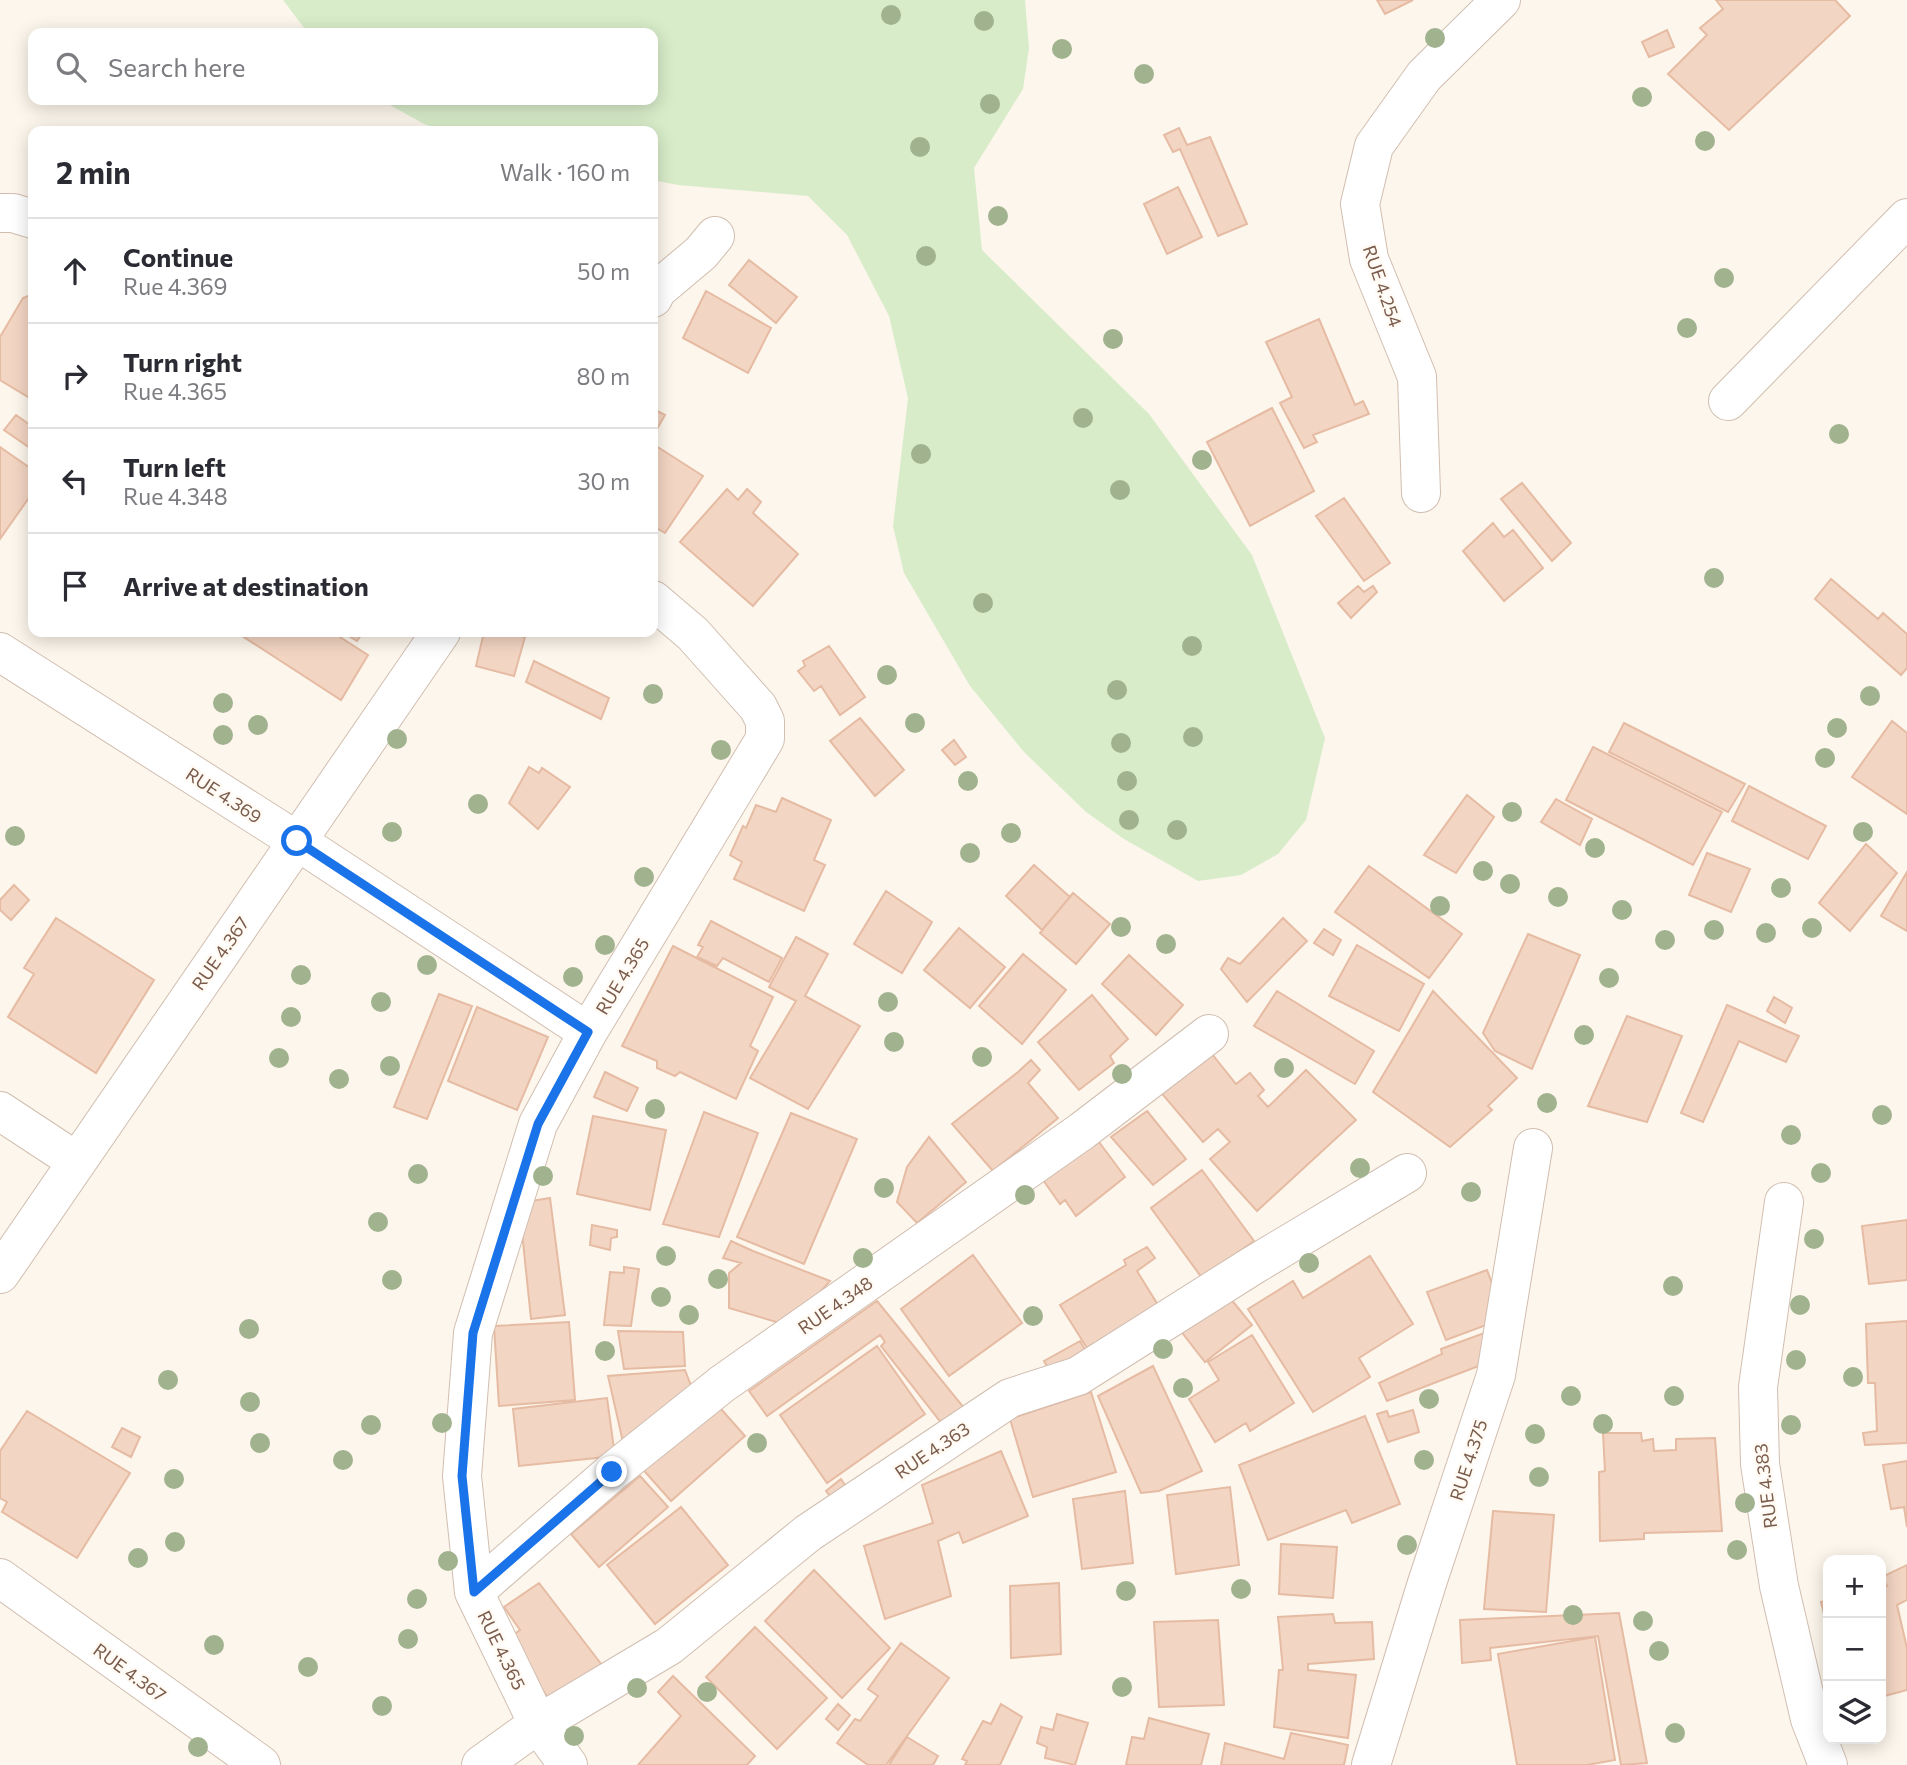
<!DOCTYPE html>
<meta charset="utf-8">
<style>
:root{--surface:#fff;--page:#f2f2f3;--text:#2b2b33;--muted:#7c7c81;--line:#e1e1e2}
body{margin:0;font-family:Commissioner,sans-serif;background:var(--page);color:var(--text)}
.controls{position:absolute;right:21px;bottom:21px;display:grid;overflow:hidden;border-radius:14px;box-shadow:0 4px 18px #0003}
.controls button{width:63px;height:63px;display:grid;place-items:center;padding:0;border:0;border-bottom:2px solid var(--line);background:var(--surface);color:var(--text);font:35px sans-serif}
.stop{position:absolute;width:21px;height:21px;margin:-16px;border:5px solid #1a73e8;border-radius:50%;background:#fff}
.stop.end{background:#1a73e8;border-color:#fff;box-shadow:0 2px 7px #0008}
.list{margin:0;padding:0;list-style:none}
h2{display:flex;justify-content:space-between;align-items:center;height:91px;margin:0;padding:0 28px;font-size:30px}
h2 small{font-size:23px;font-weight:400;color:var(--muted)}
.list li{display:grid;grid-template-columns:46px 1fr auto;gap:21px;align-items:center;box-sizing:border-box;height:105px;padding:0 28px;border-top:2px solid var(--line)}
.list b{display:block;font-size:26px;white-space:nowrap}
.list p{margin:0;font-size:23px;white-space:nowrap;color:var(--muted)}
.list em{font-size:23px;font-style:normal;color:var(--muted)}
.icon{flex:none;width:38px;height:38px;fill:none;stroke:currentColor;stroke-width:2;stroke-linecap:round;stroke-linejoin:round}
.map{position:relative;flex:none;width:1907px;height:1765px;overflow:hidden}
.search{position:absolute;background:var(--surface);box-shadow:0 4px 18px #0003;left:28px;top:28px;width:630px;height:77px;display:flex;align-items:center;gap:18px;box-sizing:border-box;padding:0 24px;border-radius:14px;color:var(--muted);font-size:26px}
.panel{position:absolute;background:var(--surface);box-shadow:0 4px 18px #0003;left:28px;top:126px;width:630px;height:511px;border-radius:14px}
.map>svg:first-child{display:block}
</style>
<div class="map">
<svg width="1907" height="1765" viewBox="0 0 1907 1765">
<rect width="100%" height="100%" fill="#fdf6ec"/>
<!-- green -->
<path fill="#d8ecc9" d="M283,0H1025L1029,48L1023,89L974,168L982,250L1149,414L1252,555L1325,738L1306,820L1278,854L1241,875L1198,881L1124,839L1086,812L1024,752L970,686L904,573L893,526L908,398L889,316L847,235L808,196L678,185L653,180V131H446L424,124L381,100H653V33H308Z"/>
<!-- building -->
<path fill="#f3d5c3" stroke="#e6bba3" stroke-width="2" d="M1377,0H1413L1385,14Z
M1716,0H1835L1850,16L1729,130L1668,74L1707,35L1700,28L1723,9Z
M1667,30L1674,47L1649,57L1642,42Z
M1179,128L1187,145L1210,137L1247,224L1218,236L1180,149L1173,152L1164,135Z
M1178,187L1202,237L1167,254L1144,204Z
M749,260L797,297L776,323L729,285Z
M706,291L771,328L748,373L683,338Z
M33,294V400L0,380V337L23,298Z
M1319,319L1355,405L1363,401L1369,414L1313,435L1317,442L1304,448L1280,403L1292,397L1266,342Z
M1272,408L1314,491L1250,526L1207,442Z
M653,409L665,415L657,429L653,427Z
M16,415L33,427V450L4,430Z
M653,444L703,476L665,533L653,526Z
M0,447L33,470V492L0,539Z
M1522,483L1571,543L1552,561L1501,499Z
M727,489L738,500L747,489L761,502L753,513L798,554L753,606L680,542Z
M1344,498L1390,563L1364,581L1316,516Z
M1493,523L1504,537L1513,530L1543,568L1504,601L1463,551Z
M1831,579L1878,619L1883,613L1907,634V668L1901,675L1815,599Z
M1358,586L1364,592L1373,586L1377,592L1351,618L1338,603Z
M236,632H332L368,655L341,700Z
M342,632H363L357,641Z
M484,632H502L525,637L514,676L476,666Z
M829,646L865,697L840,715L821,686L814,691L798,671L805,666L803,661Z
M534,661L609,698L601,719L526,682Z
M860,718L904,770L875,796L830,741Z
M1892,721L1907,733V814L1852,777Z
M1624,723L1745,784L1728,812L1609,752Z
M954,740L966,757L955,765L942,750Z
M1593,747L1722,812L1693,865L1566,800Z
M529,767L539,773L542,768L570,787L538,829L509,803Z
M1749,786L1826,826L1808,859L1732,821Z
M1467,795L1494,817L1456,873L1424,855Z
M782,798L831,820L814,860L825,865L804,911L734,879L742,862L730,855L743,826L746,828L756,805L776,812Z
M1556,799L1592,819L1580,845L1541,822Z
M1866,844L1897,873L1850,931L1819,903Z
M1707,853L1750,869L1731,912L1689,895Z
M1034,865L1070,897L1042,930L1006,896Z
M1369,866L1462,934L1429,978L1335,912Z
M1907,872V931L1881,916Z
M14,885L29,900L11,920L0,910V900Z
M886,891L932,922L902,973L854,944Z
M1073,893L1110,924L1076,964L1040,933Z
M56,918L154,980L96,1073L8,1017L34,974L24,968Z
M1283,918L1307,941L1247,1002L1221,969L1228,958L1240,964Z
M711,921L782,958L769,982L723,958L717,966L697,957L703,947L698,945Z
M959,928L1005,967L970,1008L924,970Z
M1324,929L1341,940L1333,955L1314,943Z
M1528,934L1580,955L1532,1069L1495,1051L1483,1033Z
M796,937L828,954L805,996L860,1026L808,1109L750,1078L796,1001L769,987Z
M1357,945L1424,984L1399,1031L1329,996Z
M673,946L773,997L750,1046L758,1051L736,1099L680,1072L675,1076L657,1068V1061L622,1046Z
M1023,954L1066,990L1022,1044L979,1006Z
M1129,955L1183,1005L1156,1035L1102,984Z
M1277,991L1374,1051L1355,1084L1254,1026Z
M1433,991L1517,1078L1488,1106L1492,1110L1450,1147L1373,1092Z
M439,994L472,1006L427,1119L394,1107Z
M1092,995L1128,1039L1110,1056L1114,1063L1079,1090L1038,1042Z
M1774,997L1792,1008L1785,1023L1767,1011Z
M1727,1005L1799,1036L1786,1062L1739,1041L1703,1122L1681,1113Z
M477,1007L548,1037L517,1110L448,1081Z
M1627,1016L1682,1036L1647,1122L1588,1106Z
M1208,1049L1236,1084L1250,1073L1264,1090L1258,1096L1268,1107L1306,1070L1356,1120L1257,1211L1210,1159L1230,1142L1218,1129L1203,1142L1158,1089Z
M1031,1060L1040,1070L1028,1083L1058,1118L993,1171L952,1124L1018,1072Z
M605,1072L638,1088L627,1111L594,1097Z
M1147,1111L1186,1159L1153,1185L1111,1137Z
M704,1112L758,1133L719,1237L663,1224Z
M791,1113L857,1139L804,1264L737,1237Z
M593,1116L666,1130L650,1210L577,1194Z
M929,1137L966,1182L917,1223L897,1202L907,1167Z
M1096,1138L1125,1177L1076,1216L1065,1200L1060,1204L1043,1180Z
M1202,1170L1254,1241L1202,1278L1151,1208Z
M550,1198L565,1315L531,1319L519,1203Z
M1907,1220V1280L1869,1284L1862,1226Z
M592,1225L617,1230V1237L611,1238L610,1250L590,1245Z
M731,1241L753,1251L830,1281L790,1326L729,1308V1273L741,1263L723,1258Z
M1147,1247L1155,1258L1137,1271L1158,1305L1087,1348L1060,1305L1126,1265L1124,1260Z
M973,1255L1022,1323L949,1376L901,1309Z
M1370,1256L1413,1324L1359,1358L1370,1377L1313,1412L1248,1309L1293,1281L1303,1298Z
M624,1267L639,1269L631,1326L604,1325L610,1272L624,1273Z
M1487,1270L1505,1318L1446,1340L1427,1292Z
M1222,1288L1252,1325L1205,1362L1176,1325Z
M877,1301L965,1409L943,1425L881,1346L885,1342L880,1335L767,1416L749,1391Z
M1907,1321V1443L1865,1445L1863,1433L1877,1431L1875,1383H1868L1866,1324Z
M569,1322L575,1400L499,1406L494,1326Z
M618,1331L683,1332L685,1366L624,1369Z
M1484,1333L1489,1362L1387,1401L1379,1383L1442,1354L1441,1349Z
M1252,1335L1294,1403L1250,1431L1246,1423L1215,1442L1189,1399L1219,1380L1208,1362Z
M1080,1341L1093,1364L1056,1381L1044,1361Z
M877,1346L925,1414L827,1483L780,1415Z
M1153,1366L1202,1471L1159,1491L1141,1493L1098,1396Z
M685,1370L693,1391L623,1442L608,1376Z
M1091,1392L1116,1472L1033,1497L1010,1419Z
M607,1398L615,1456L519,1466L513,1409Z
M713,1400L745,1436L671,1501L639,1465Z
M1413,1410L1419,1432L1388,1442L1377,1414L1387,1411L1389,1417Z
M27,1411L130,1473L77,1558L2,1512L7,1502L0,1498V1451Z
M1365,1416L1400,1504L1352,1523L1346,1510L1268,1540L1239,1465Z
M122,1428L140,1437L131,1457L112,1447Z
M1603,1433H1641L1642,1441L1653,1439L1654,1451L1676,1450V1439L1715,1438L1722,1531L1644,1533V1539L1600,1541L1599,1472L1605,1471Z
M1001,1451L1028,1516L963,1543L959,1532L938,1541L951,1596L885,1619L864,1546L933,1523L922,1485Z
M1907,1461V1527L1904,1507L1891,1509L1883,1465Z
M640,1476L668,1507L599,1567L571,1534Z
M841,1479L851,1494L837,1505L826,1491Z
M1230,1487L1239,1565L1176,1574L1167,1495Z
M1125,1491L1133,1563L1082,1569L1073,1499Z
M681,1507L728,1565L655,1624L607,1565Z
M1493,1511L1554,1515L1546,1612L1484,1609Z
M1281,1544L1337,1547L1333,1598L1279,1594Z
M1907,1565V1600L1897,1605L1907,1648V1690L1881,1697V1587L1887,1586L1882,1577Z
M814,1570L890,1648L842,1698L765,1621Z
M539,1583L605,1669L556,1708L505,1641L520,1630L504,1607Z
M1059,1583L1061,1654L1011,1658L1010,1586Z
M1828,1600V1630L1821,1602Z
M1619,1613L1647,1763L1621,1765L1598,1636L1490,1648L1491,1660L1462,1663L1460,1620Z
M1333,1614L1335,1623L1372,1622L1374,1659L1308,1664V1670L1356,1675L1348,1738L1274,1727L1279,1670H1283L1278,1617Z
M1218,1620L1224,1705L1159,1707L1154,1622Z
M755,1627L827,1698L777,1749L706,1677Z
M1595,1637L1615,1760L1587,1765H1517L1498,1654Z
M901,1643L949,1678L886,1765H868L837,1743L855,1719L860,1721L878,1696L868,1689Z
M673,1676L755,1756L747,1765H638L681,1716L658,1692Z
M838,1704L850,1715L838,1730L826,1719Z
M1001,1704L1022,1717L1000,1765H965L967,1761L962,1759L983,1721L991,1724Z
M1057,1714L1088,1723L1075,1765L1045,1758L1047,1747L1037,1743L1041,1727L1053,1730Z
M1149,1718L1209,1734L1201,1765H1126L1132,1737L1144,1739Z
M1291,1733L1348,1745L1344,1765H1221L1225,1743L1284,1759Z
M907,1737L938,1756L933,1765H889Z"/>
<g fill="none" stroke-linecap="round" stroke-linejoin="round">
<defs>
<path id="minor" d="M0,213H13L33,219
M653,298L657,290L701,253L715,236
M1728,401L1907,218
M1421,493L1417,377L1369,259L1360,204L1374,146L1424,76L1501,0
M0,652L297,841L588,1032
M0,1111L76,1161
M1784,1202L1758,1387L1760,1464L1779,1586L1810,1719L1828,1765
M0,1274L441,632
M0,1578L261,1765
M474,1592L612,1472L722,1384L1082,1131L1209,1034
M481,1765L538,1724L669,1646L808,1533L1010,1398L1078,1376L1252,1266L1407,1173
M568,1765L538,1724L474,1592L462,1476L473,1333L538,1124L588,1032L765,739V721L758,707L693,634L653,600
M1371,1765L1427,1583L1496,1375L1533,1148"/>
</defs>
<!-- minor casing -->
<use href="#minor" stroke="#d1beb0" stroke-width="40"/>
<!-- minor -->
<use href="#minor" stroke="#fff" stroke-width="38"/>
</g>
<!-- trees -->
<g fill="#a0b28e">
<circle cx="891" cy="15" r="10"/>
<circle cx="984" cy="21" r="10"/>
<circle cx="1435" cy="38" r="10"/>
<circle cx="1062" cy="49" r="10"/>
<circle cx="1144" cy="74" r="10"/>
<circle cx="1642" cy="97" r="10"/>
<circle cx="990" cy="104" r="10"/>
<circle cx="1705" cy="141" r="10"/>
<circle cx="920" cy="147" r="10"/>
<circle cx="998" cy="216" r="10"/>
<circle cx="926" cy="256" r="10"/>
<circle cx="1724" cy="278" r="10"/>
<circle cx="1687" cy="328" r="10"/>
<circle cx="1113" cy="339" r="10"/>
<circle cx="1083" cy="418" r="10"/>
<circle cx="1839" cy="434" r="10"/>
<circle cx="921" cy="454" r="10"/>
<circle cx="1202" cy="460" r="10"/>
<circle cx="1120" cy="490" r="10"/>
<circle cx="1714" cy="578" r="10"/>
<circle cx="983" cy="603" r="10"/>
<circle cx="1192" cy="646" r="10"/>
<circle cx="887" cy="675" r="10"/>
<circle cx="1117" cy="690" r="10"/>
<circle cx="653" cy="694" r="10"/>
<circle cx="1870" cy="696" r="10"/>
<circle cx="223" cy="703" r="10"/>
<circle cx="915" cy="723" r="10"/>
<circle cx="258" cy="725" r="10"/>
<circle cx="1837" cy="728" r="10"/>
<circle cx="223" cy="735" r="10"/>
<circle cx="1193" cy="737" r="10"/>
<circle cx="397" cy="739" r="10"/>
<circle cx="1121" cy="743" r="10"/>
<circle cx="721" cy="750" r="10"/>
<circle cx="1825" cy="758" r="10"/>
<circle cx="968" cy="781" r="10"/>
<circle cx="1127" cy="781" r="10"/>
<circle cx="478" cy="804" r="10"/>
<circle cx="1512" cy="812" r="10"/>
<circle cx="1129" cy="820" r="10"/>
<circle cx="1177" cy="830" r="10"/>
<circle cx="392" cy="832" r="10"/>
<circle cx="1863" cy="832" r="10"/>
<circle cx="1011" cy="833" r="10"/>
<circle cx="15" cy="836" r="10"/>
<circle cx="1595" cy="848" r="10"/>
<circle cx="970" cy="853" r="10"/>
<circle cx="1483" cy="871" r="10"/>
<circle cx="644" cy="877" r="10"/>
<circle cx="1510" cy="884" r="10"/>
<circle cx="1781" cy="888" r="10"/>
<circle cx="1558" cy="897" r="10"/>
<circle cx="1440" cy="906" r="10"/>
<circle cx="1622" cy="910" r="10"/>
<circle cx="1121" cy="927" r="10"/>
<circle cx="1812" cy="928" r="10"/>
<circle cx="1714" cy="930" r="10"/>
<circle cx="1766" cy="933" r="10"/>
<circle cx="1665" cy="940" r="10"/>
<circle cx="1166" cy="944" r="10"/>
<circle cx="605" cy="945" r="10"/>
<circle cx="427" cy="965" r="10"/>
<circle cx="301" cy="975" r="10"/>
<circle cx="573" cy="977" r="10"/>
<circle cx="1609" cy="978" r="10"/>
<circle cx="381" cy="1002" r="10"/>
<circle cx="888" cy="1002" r="10"/>
<circle cx="291" cy="1017" r="10"/>
<circle cx="1584" cy="1035" r="10"/>
<circle cx="894" cy="1042" r="10"/>
<circle cx="982" cy="1057" r="10"/>
<circle cx="279" cy="1058" r="10"/>
<circle cx="390" cy="1066" r="10"/>
<circle cx="1284" cy="1068" r="10"/>
<circle cx="1122" cy="1074" r="10"/>
<circle cx="339" cy="1079" r="10"/>
<circle cx="1547" cy="1103" r="10"/>
<circle cx="655" cy="1109" r="10"/>
<circle cx="1882" cy="1115" r="10"/>
<circle cx="1791" cy="1135" r="10"/>
<circle cx="1360" cy="1168" r="10"/>
<circle cx="1821" cy="1173" r="10"/>
<circle cx="418" cy="1174" r="10"/>
<circle cx="543" cy="1176" r="10"/>
<circle cx="884" cy="1188" r="10"/>
<circle cx="1471" cy="1192" r="10"/>
<circle cx="1025" cy="1195" r="10"/>
<circle cx="378" cy="1222" r="10"/>
<circle cx="1814" cy="1239" r="10"/>
<circle cx="666" cy="1256" r="10"/>
<circle cx="863" cy="1258" r="10"/>
<circle cx="1309" cy="1263" r="10"/>
<circle cx="718" cy="1279" r="10"/>
<circle cx="392" cy="1280" r="10"/>
<circle cx="1673" cy="1286" r="10"/>
<circle cx="661" cy="1297" r="10"/>
<circle cx="1800" cy="1305" r="10"/>
<circle cx="689" cy="1315" r="10"/>
<circle cx="1033" cy="1316" r="10"/>
<circle cx="249" cy="1329" r="10"/>
<circle cx="1163" cy="1349" r="10"/>
<circle cx="605" cy="1351" r="10"/>
<circle cx="1796" cy="1360" r="10"/>
<circle cx="1853" cy="1377" r="10"/>
<circle cx="168" cy="1380" r="10"/>
<circle cx="1183" cy="1388" r="10"/>
<circle cx="1571" cy="1396" r="10"/>
<circle cx="1674" cy="1396" r="10"/>
<circle cx="1429" cy="1399" r="10"/>
<circle cx="250" cy="1402" r="10"/>
<circle cx="442" cy="1423" r="10"/>
<circle cx="1603" cy="1424" r="10"/>
<circle cx="371" cy="1425" r="10"/>
<circle cx="1791" cy="1425" r="10"/>
<circle cx="1535" cy="1434" r="10"/>
<circle cx="260" cy="1443" r="10"/>
<circle cx="757" cy="1443" r="10"/>
<circle cx="343" cy="1460" r="10"/>
<circle cx="1424" cy="1460" r="10"/>
<circle cx="1539" cy="1477" r="10"/>
<circle cx="174" cy="1479" r="10"/>
<circle cx="1745" cy="1503" r="10"/>
<circle cx="175" cy="1542" r="10"/>
<circle cx="1407" cy="1545" r="10"/>
<circle cx="1737" cy="1550" r="10"/>
<circle cx="138" cy="1558" r="10"/>
<circle cx="448" cy="1561" r="10"/>
<circle cx="1241" cy="1589" r="10"/>
<circle cx="1126" cy="1591" r="10"/>
<circle cx="417" cy="1599" r="10"/>
<circle cx="1573" cy="1615" r="10"/>
<circle cx="1643" cy="1621" r="10"/>
<circle cx="408" cy="1639" r="10"/>
<circle cx="214" cy="1645" r="10"/>
<circle cx="1659" cy="1651" r="10"/>
<circle cx="308" cy="1667" r="10"/>
<circle cx="1122" cy="1687" r="10"/>
<circle cx="637" cy="1688" r="10"/>
<circle cx="707" cy="1692" r="10"/>
<circle cx="382" cy="1706" r="10"/>
<circle cx="1675" cy="1733" r="10"/>
<circle cx="574" cy="1736" r="10"/>
<circle cx="198" cy="1747" r="10"/>
</g>
<g fill="none" stroke-linecap="round" stroke-linejoin="round">
<!-- route -->
<path stroke="#1a73e8" stroke-width="9" d="M297,841L588,1032L538,1124L473,1333L462,1476L474,1592L612,1472"/>
</g>
<g text-anchor="middle" dominant-baseline="central" stroke-width="5" stroke-linejoin="round" paint-order="stroke">
<!-- street labels -->
<g font-size="18" fill="#7a5c4d" stroke="#fffaf3">
<text transform="translate(1383 286) rotate(71)">RUE 4.254</text>
<text transform="translate(224 795) rotate(33)">RUE 4.369</text>
<text transform="translate(220 953) rotate(-55)">RUE 4.367</text>
<text transform="translate(622 976) rotate(-59)">RUE 4.365</text>
<text transform="translate(835 1305) rotate(-35)">RUE 4.348</text>
<text transform="translate(932 1450) rotate(-34)">RUE 4.363</text>
<text transform="translate(1468 1460) rotate(-72)">RUE 4.375</text>
<text transform="translate(1765 1486) rotate(-97)">RUE 4.383</text>
<text transform="translate(502 1650) rotate(64)">RUE 4.365</text>
<text transform="translate(130 1672) rotate(36)">RUE 4.367</text>
</g>
</g>
</svg>
<div class="controls">
<button>+</button>
<button>−</button>
<button><svg class="icon" aria-label="layers" viewBox="0 0 24 24"><path d="M12 4l9 5-9 5-9-5zM3 14l9 5 9-5"/></svg></button>
</div>
<div class="stop" style="left:297px;top:841px"></div>
<div class="stop end" style="left:612px;top:1472px"></div>
<div class="search"><svg class="icon" aria-label="search" viewBox="0 0 24 24"><circle cx="10" cy="10" r="6"/><path d="M15 15l6 6"/></svg>Search here</div>
<section class="panel">
<h2>2 min<small>Walk · 160 m</small></h2>
<ul class="list">
<li><svg class="icon" aria-label="ahead" viewBox="0 0 24 24"><path d="M12 20V5M6 11l6-6 6 6"/></svg><div><b>Continue</b><p>Rue 4.369</p></div><em>50 m</em></li>
<li><svg class="icon" aria-label="right" viewBox="0 0 24 24"><path d="M7 20v-9h11M14 6l5 5-5 5"/></svg><div><b>Turn right</b><p>Rue 4.365</p></div><em>80 m</em></li>
<li><svg class="icon" aria-label="left" viewBox="0 0 24 24"><path d="M17 20v-9H6M10 6l-5 5 5 5"/></svg><div><b>Turn left</b><p>Rue 4.348</p></div><em>30 m</em></li>
<li><svg class="icon" aria-label="arrive" viewBox="0 0 24 24"><path d="M6 21V4h12l-3 4 3 4H6"/></svg><div><b>Arrive at destination</b></div></li>
</ul>
</section>
</div>
